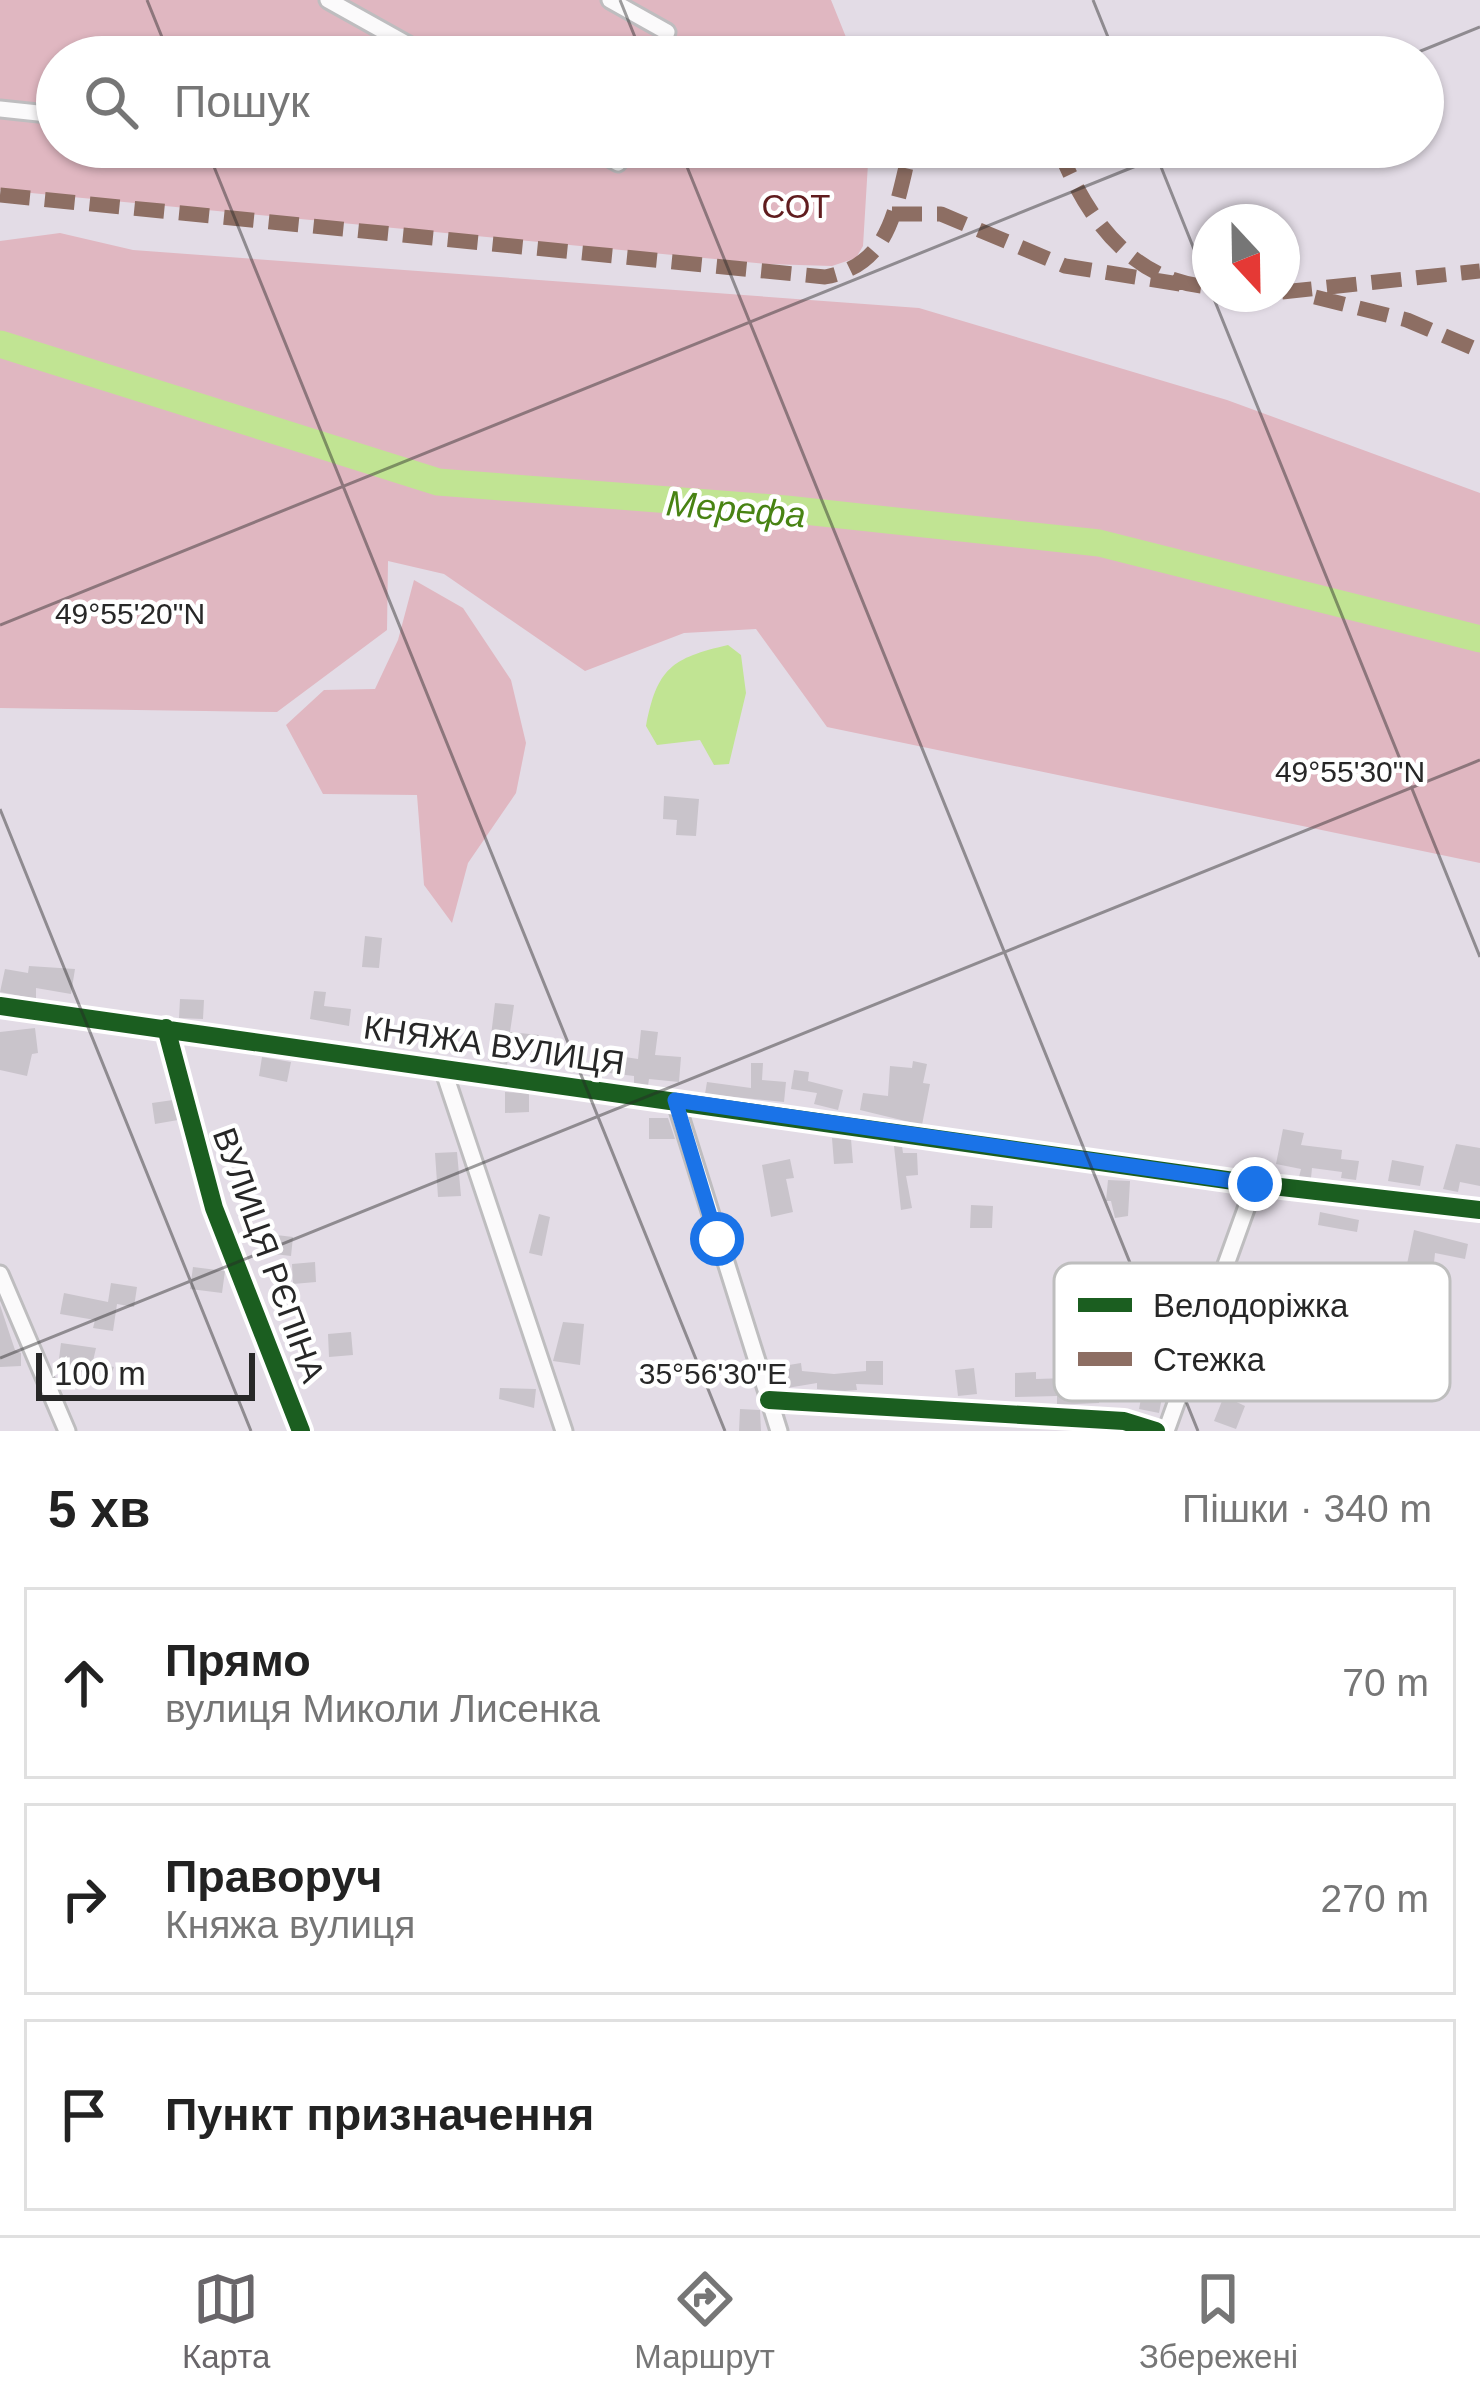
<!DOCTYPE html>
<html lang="uk">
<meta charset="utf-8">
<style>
:root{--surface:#fff;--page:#f2f2f2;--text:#222;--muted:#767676;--line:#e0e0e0;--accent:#69666a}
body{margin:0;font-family:Helvetica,sans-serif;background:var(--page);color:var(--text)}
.compass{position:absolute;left:1192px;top:204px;width:108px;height:108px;border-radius:50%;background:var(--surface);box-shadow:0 3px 9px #0004;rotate:158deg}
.scale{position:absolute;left:36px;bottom:30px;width:219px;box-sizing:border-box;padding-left:12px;border:6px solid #272727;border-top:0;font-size:33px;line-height:42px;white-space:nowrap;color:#272727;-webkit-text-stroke:9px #fff;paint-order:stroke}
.stop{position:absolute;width:36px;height:36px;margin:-27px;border:9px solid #1a73e8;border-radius:50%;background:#fff}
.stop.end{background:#1a73e8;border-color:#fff;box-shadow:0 3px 12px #0008}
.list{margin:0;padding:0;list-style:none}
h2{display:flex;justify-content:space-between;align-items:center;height:156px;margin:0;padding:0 48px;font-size:51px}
h2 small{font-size:39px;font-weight:400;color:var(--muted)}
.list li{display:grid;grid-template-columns:78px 1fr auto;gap:36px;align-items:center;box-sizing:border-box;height:192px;margin:0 24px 24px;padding:0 24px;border:3px solid var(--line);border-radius:0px}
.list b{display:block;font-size:45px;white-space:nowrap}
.list p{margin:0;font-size:39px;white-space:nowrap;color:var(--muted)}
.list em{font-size:39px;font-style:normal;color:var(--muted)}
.icon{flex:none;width:66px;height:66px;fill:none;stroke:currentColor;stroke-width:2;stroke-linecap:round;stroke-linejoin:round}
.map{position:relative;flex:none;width:1480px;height:1431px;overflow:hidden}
.search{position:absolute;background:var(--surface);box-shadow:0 3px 9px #0004;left:36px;right:36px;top:36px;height:132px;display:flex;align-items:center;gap:30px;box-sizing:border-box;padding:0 42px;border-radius:66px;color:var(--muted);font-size:45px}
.sheet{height:804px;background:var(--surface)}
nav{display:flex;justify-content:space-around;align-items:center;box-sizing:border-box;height:168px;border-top:3px solid var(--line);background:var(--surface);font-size:33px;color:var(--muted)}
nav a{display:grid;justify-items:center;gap:6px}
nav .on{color:var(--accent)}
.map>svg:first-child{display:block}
</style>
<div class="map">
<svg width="1480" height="1431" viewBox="0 0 1480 1431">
<rect width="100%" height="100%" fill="#e3dce6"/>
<!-- green -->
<path fill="#e0b7c1" d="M0,0H831L854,57H57V147H869L863,246L856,258L832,266L766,264L0,190Z
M60,233L133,250L919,308L1227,400L1480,493V863L827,727L756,629L684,633L585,671L444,574L388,561L387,630L277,712L0,708V241Z
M414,580L463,608L511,680L526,743L516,793L468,863L452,923L424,885L417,795L323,794L286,725L324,690L375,689L398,640Z"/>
<!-- water -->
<path fill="#c1e493" d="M728,645L741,655L746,693L729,764L714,765L700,740L657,745L646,726C657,668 672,658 728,645Z"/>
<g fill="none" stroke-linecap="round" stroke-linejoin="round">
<!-- river -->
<path stroke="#c1e493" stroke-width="27" d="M0,344L438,482L786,509L1099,543L1480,639"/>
</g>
<!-- building -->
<path fill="#c9c4cb" d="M664,796L699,799L696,836L676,835L677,820L663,819Z
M365,936L382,938L379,968L362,967Z
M29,966L75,969L71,994L36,988V999L0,992L5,969L28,973Z
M314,991L326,992L324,1006L351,1009L349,1026L310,1019Z
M180,999L204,1000L203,1019L179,1018Z
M495,1003L514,1005L510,1032L539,1035L536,1053L509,1049L507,1066L488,1060Z
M35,1028L38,1053L32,1054L27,1076L0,1070V1032Z
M641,1030L658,1032L655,1055L681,1057L679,1082L649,1079L648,1086L634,1084V1076L609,1073L612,1055L638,1059Z
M262,1057L291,1062L287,1082L259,1076Z
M913,1061L927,1064L923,1083L930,1084L922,1125L860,1110L863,1093L888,1096L890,1066L912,1068Z
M751,1063H763L762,1080L786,1082L784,1102L705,1094L707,1082L751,1088Z
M794,1070L809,1072L808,1081L843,1090L838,1110L814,1104L817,1093L791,1089Z
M505,1092L529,1093V1112L505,1113Z
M173,1100L178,1120L155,1124L152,1103Z
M649,1118H668L675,1139H649Z
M1283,1129L1304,1133L1301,1145L1342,1150L1341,1159L1359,1161L1356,1180L1341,1178L1342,1172L1312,1168L1311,1178L1299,1177L1301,1169L1276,1164Z
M832,1138L851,1139L853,1163L834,1164Z
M1456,1144L1480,1148V1186L1460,1182L1458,1192L1443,1189Z
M894,1146H902L903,1153H917L918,1175L906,1176L912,1208L901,1210Z
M457,1152L461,1196L438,1197L435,1153Z
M790,1159L794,1178L786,1179L793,1212L771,1217L762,1165Z
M1392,1160L1424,1166L1420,1186L1388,1181Z
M1108,1180L1130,1181L1128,1216L1115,1218L1111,1201H1106Z
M971,1205L993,1206L992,1228H970Z
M1320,1212L1359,1220L1357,1232L1318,1225Z
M539,1214L550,1217L542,1256L529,1253Z
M1414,1230L1468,1244L1465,1259L1435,1253L1434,1263L1407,1264Z
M268,1234L293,1237L291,1256L266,1253Z
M315,1262L316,1282L293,1284L292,1264Z
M193,1267L225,1271L222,1293L190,1289Z
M111,1283L137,1287L134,1307L117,1304L113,1331L93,1328L95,1320L60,1314L64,1293L108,1302Z
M0,1305L15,1350L21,1353V1366L0,1367Z
M563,1322L584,1324L580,1365L553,1361Z
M351,1332L353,1355L329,1357L328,1334Z
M61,1343L96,1348L93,1361L114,1367L110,1378L58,1367Z
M866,1361H883V1385L856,1384L857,1390L845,1391L817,1389V1383L781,1389L777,1367L801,1363L802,1371L834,1374L866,1371Z
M974,1368L977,1394L958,1396L955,1370Z
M1036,1372V1379L1099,1377V1403L1057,1405V1396L1015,1397V1373Z
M1146,1373L1166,1377L1159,1413L1139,1409Z
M500,1388L536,1389L534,1408L499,1399Z
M1224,1396L1245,1406L1236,1429L1214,1421Z
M740,1409L760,1410L761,1431H739Z"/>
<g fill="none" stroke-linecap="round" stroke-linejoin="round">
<defs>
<path id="minor" d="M328,0L430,57
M610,0L667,32
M0,109L57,115
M590,147L618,163
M0,1006L1255,1184L1480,1210
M166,1028L214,1208L301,1431
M443,1069L564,1431
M675,1100L779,1431
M0,1274L67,1431
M769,1400L1124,1421L1156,1431
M1166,1431L1255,1184"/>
</defs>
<!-- minor casing -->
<use href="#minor" stroke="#bebdbf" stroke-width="21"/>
<!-- minor -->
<use href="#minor" stroke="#fbfafb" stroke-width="15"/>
<!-- quiet -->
<path stroke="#8d6e63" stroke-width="15" stroke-dasharray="30 15" stroke-linecap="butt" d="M939,57L974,41L1012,57
M1058,147C1086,216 1129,281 1210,287
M0,195L825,277C893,264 895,206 911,147
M892,214H941L1065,266L1186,285
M1282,292L1480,271
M1315,297L1407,320L1480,351"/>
<defs>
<path id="cycleway" d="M0,1006L1255,1184L1480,1210
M166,1028L214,1208L301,1431
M769,1400L1124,1421L1156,1431"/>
</defs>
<!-- cycleway casing -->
<use href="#cycleway" stroke="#fff" stroke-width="26"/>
<!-- cycleway -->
<use href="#cycleway" stroke="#1b5e20" stroke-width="18"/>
</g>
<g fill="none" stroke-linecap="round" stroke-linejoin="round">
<!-- route -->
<path stroke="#1a73e8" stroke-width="15" d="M717,1239L675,1100L1255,1184"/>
</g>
<!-- ticks -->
<path fill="none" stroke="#272727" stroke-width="3" stroke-opacity="0.45" d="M147,0L170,57M620,0L643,57M1093,0L1116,57M1406,57L1480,27M206,147L725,1431M679,147L1198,1431M1153,147L1210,289M1212,294L1480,957M0,625L1183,147M0,809L251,1431M0,1358L1480,760"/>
<g text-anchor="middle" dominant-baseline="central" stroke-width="9" stroke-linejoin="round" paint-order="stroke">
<!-- park labels -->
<g font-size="33" fill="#601c1e" stroke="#fff">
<text x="796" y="206">СОТ</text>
</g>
<!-- street labels -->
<g font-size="33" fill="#272727" stroke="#fff">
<text transform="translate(494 1045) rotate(8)">КНЯЖА ВУЛИЦЯ</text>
<text transform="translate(269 1255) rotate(70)">ВУЛИЦЯ РЄПІНА</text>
</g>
<!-- water labels -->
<g font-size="36" font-style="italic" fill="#488313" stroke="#fff">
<text transform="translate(736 509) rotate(5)">Мерефа</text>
</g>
</g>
<!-- legend -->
<rect x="1054" y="1263" width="396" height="138" rx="18" fill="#fff" stroke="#bebebe" stroke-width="3"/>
<rect x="1078" y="1298" width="54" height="14" fill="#1b5e20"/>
<rect x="1078" y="1352" width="54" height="14" fill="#8d6e63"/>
<g font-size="33" fill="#272727">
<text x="1153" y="1317">Велодоріжка</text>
<text x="1153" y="1371">Стежка</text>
</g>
<g font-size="30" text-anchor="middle" fill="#272727" stroke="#fff" stroke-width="9" stroke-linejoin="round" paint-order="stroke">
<text x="130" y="624">49°55'20"N</text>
<text x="1350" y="782">49°55'30"N</text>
<text x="713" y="1384">35°56'30"E</text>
</g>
</svg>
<svg class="compass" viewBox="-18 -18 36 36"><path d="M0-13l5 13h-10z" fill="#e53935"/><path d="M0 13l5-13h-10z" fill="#767676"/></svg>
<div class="scale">100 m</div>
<div class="stop" style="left:717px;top:1239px"></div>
<div class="stop end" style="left:1255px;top:1184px"></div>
<div class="search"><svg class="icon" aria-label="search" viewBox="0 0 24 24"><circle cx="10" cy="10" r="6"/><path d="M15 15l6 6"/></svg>Пошук</div>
</div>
<section class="sheet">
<h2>5 хв<small>Пішки · 340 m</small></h2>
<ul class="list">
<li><svg class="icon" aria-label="ahead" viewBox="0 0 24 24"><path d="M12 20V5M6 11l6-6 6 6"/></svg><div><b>Прямо</b><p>вулиця Миколи Лисенка</p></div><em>70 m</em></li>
<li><svg class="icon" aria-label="right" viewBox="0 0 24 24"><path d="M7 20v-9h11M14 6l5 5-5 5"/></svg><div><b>Праворуч</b><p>Княжа вулиця</p></div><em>270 m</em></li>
<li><svg class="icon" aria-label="arrive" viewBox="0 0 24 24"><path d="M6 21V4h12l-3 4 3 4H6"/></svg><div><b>Пункт призначення</b></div></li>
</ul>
</section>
<nav>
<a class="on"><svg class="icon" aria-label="map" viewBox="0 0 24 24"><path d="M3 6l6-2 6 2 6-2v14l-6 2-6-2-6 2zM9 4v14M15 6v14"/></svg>Карта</a>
<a><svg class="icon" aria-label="directions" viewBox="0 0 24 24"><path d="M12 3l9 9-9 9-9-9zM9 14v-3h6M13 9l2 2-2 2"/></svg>Маршрут</a>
<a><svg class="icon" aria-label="saved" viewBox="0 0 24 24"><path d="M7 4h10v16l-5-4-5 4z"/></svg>Збережені</a>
</nav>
